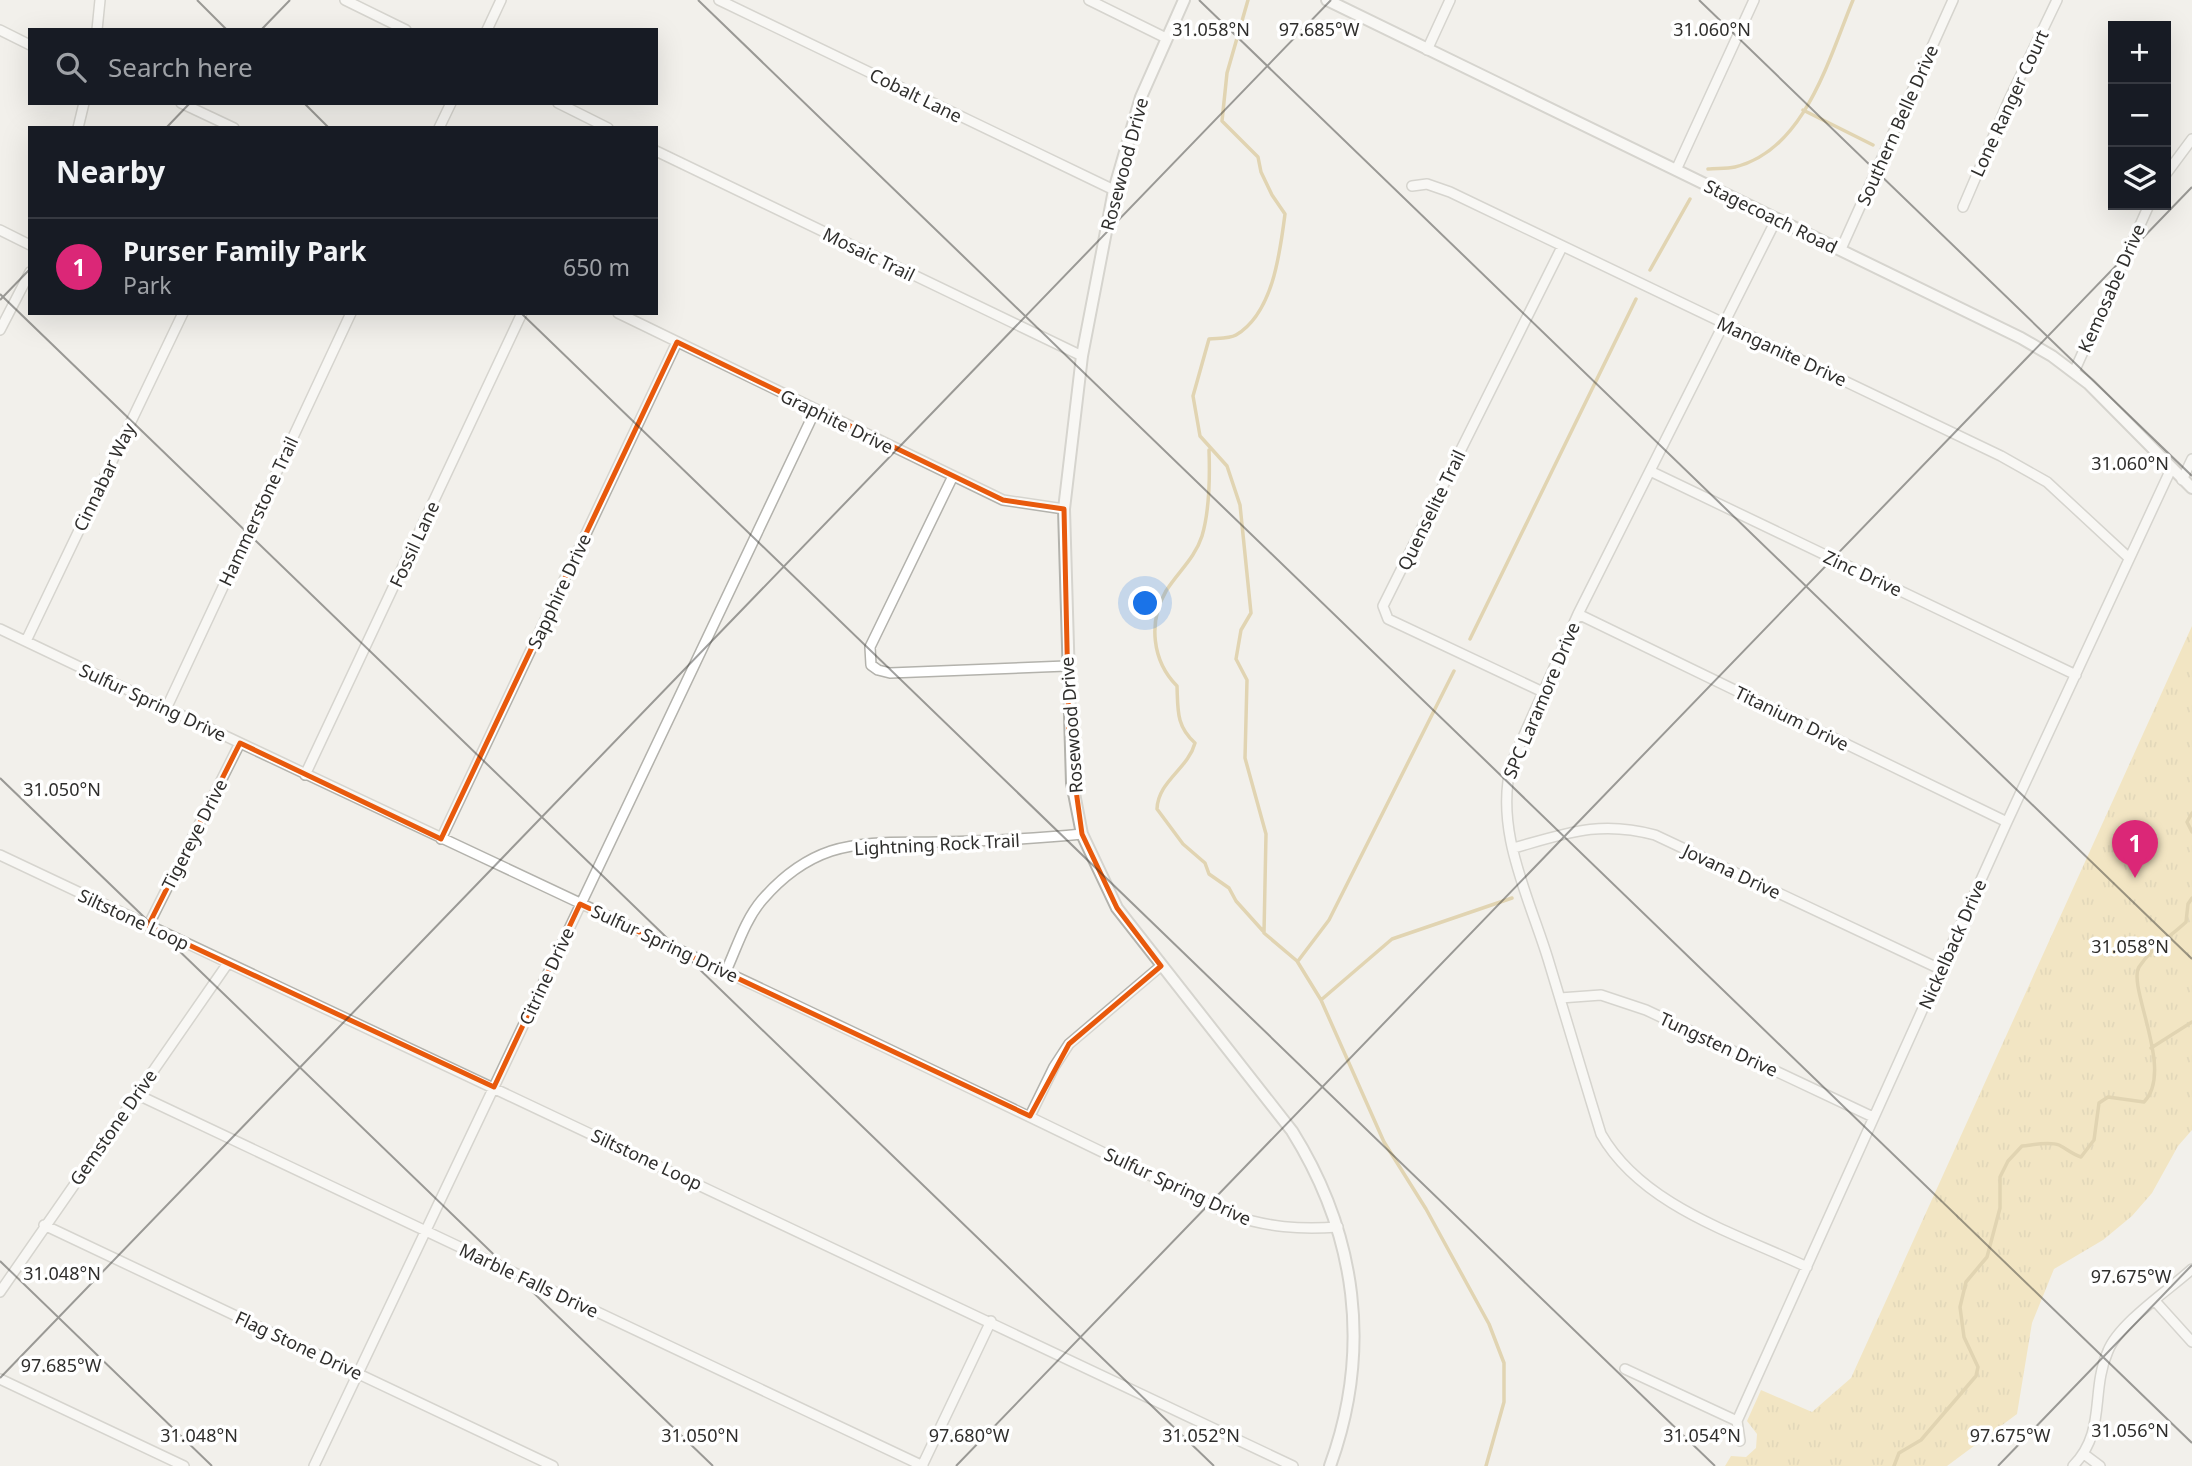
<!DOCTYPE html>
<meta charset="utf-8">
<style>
:root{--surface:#171b24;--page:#242831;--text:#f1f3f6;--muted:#9ea1a6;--line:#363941;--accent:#db2777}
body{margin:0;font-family:"Noto Sans",sans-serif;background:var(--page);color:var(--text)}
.controls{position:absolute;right:21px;top:21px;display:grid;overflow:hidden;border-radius:0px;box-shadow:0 7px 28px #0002}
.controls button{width:63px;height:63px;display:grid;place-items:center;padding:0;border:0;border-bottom:2px solid var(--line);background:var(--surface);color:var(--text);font:35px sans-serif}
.you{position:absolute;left:1146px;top:604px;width:24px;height:24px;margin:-18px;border:5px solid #fff;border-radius:50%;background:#1a73e8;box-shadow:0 0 0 10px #1a73e833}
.badge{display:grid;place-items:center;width:46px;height:46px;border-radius:50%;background:var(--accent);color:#fff;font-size:23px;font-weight:700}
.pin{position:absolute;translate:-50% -58px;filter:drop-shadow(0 2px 4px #0008)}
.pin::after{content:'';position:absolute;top:37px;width:24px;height:21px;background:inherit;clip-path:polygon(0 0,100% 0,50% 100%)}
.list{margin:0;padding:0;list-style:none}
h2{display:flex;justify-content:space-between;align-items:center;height:91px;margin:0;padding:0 28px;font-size:30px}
h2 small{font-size:23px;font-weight:400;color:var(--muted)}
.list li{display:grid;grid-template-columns:46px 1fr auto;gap:21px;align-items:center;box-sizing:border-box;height:98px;padding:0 28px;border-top:2px solid var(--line)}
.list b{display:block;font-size:26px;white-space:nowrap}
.list p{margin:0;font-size:23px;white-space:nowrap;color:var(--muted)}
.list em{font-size:23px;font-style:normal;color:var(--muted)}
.icon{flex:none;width:38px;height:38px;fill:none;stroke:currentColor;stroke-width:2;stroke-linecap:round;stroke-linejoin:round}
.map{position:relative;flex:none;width:2192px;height:1466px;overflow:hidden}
.search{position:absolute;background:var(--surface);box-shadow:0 7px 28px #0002;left:28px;top:28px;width:630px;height:77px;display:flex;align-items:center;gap:18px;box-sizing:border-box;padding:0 24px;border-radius:0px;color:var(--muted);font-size:26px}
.panel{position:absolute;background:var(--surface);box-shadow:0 7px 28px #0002;left:28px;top:126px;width:630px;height:189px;border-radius:0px}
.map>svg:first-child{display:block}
</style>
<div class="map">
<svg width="2192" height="1466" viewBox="0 0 2192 1466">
<defs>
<pattern id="park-tufts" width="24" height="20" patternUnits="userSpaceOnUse" patternTransform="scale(1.75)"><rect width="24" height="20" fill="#f2d893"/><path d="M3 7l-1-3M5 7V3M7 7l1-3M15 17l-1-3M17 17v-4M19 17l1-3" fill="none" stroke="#d0ba7f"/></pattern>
</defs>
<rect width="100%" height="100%" fill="#f2f0eb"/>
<!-- park -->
<path fill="url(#park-tufts)" d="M2192,626V1130L2178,1146L2152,1193L2132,1216L2103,1240L2054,1269L2032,1323L2017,1414L1947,1466H1725L1731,1456L1746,1457L1756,1448L1757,1434L1747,1421L1761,1390L1812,1412L1851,1378Z"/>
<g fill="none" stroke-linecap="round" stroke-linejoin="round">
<!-- stream -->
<path stroke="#ccb26d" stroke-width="3.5" d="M1248,0L1227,73L1222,121L1258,157L1261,172L1272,195L1285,214C1280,253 1273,313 1236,335C1229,339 1217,338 1209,339L1193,396L1200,436L1227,466L1240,505L1251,613L1241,630L1236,659L1247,680L1245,758L1266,834L1264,933L1297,961L1321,1000L1384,1142L1426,1209L1489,1324L1504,1363V1402L1486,1466
M1803,110L1873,145
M1708,169C1716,168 1726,169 1735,167C1805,150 1829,58 1853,0
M1650,270L1690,199
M1209,450C1210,478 1210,509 1202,536C1195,558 1178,572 1166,591C1148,622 1152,661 1177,686C1178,710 1176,726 1195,743C1188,769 1158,781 1157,809L1183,844L1205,863L1209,874L1229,888L1236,901L1263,931
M1470,639L1636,299
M2192,813L2187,822L2192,832
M1298,961L1329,920L1454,671
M1321,1000L1392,939L1512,898
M2151,1048L2192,1022
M1894,1466L1899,1453L1921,1440L1976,1376L1978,1367L1964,1337L1960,1307L1966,1282L1987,1257L2000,1208V1177L2008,1161L2022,1146C2033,1145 2049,1141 2059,1145C2067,1149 2072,1154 2081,1157L2094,1140L2099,1103L2108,1097L2144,1102C2175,1071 2127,987 2139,967C2151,948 2170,937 2186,922L2188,904L2192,898"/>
<defs>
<path id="minor" d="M345,0L406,30
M719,0L1114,190
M1089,0L1166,38
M0,30L30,45
M97,30L100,0
M487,30L501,0
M1427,50L1450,0
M181,103L234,128
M558,103L608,128
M78,128L84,103
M439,128L451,103
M656,151L1082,356
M1676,170L1754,0
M2166,174L2192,139
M1412,186L1427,184L1450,192L2001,456L2047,482L2129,558
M1963,207L2008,102L2057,0
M1777,218L1578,614L1512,762C1493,828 1529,897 1548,959C1566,1018 1583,1076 1601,1134C1642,1206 1735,1233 1807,1267
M0,230L30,245
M1841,249L1953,0
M618,313L1003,500L1064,509
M0,330L30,272
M2074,372L2149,205
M1650,471L2076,675
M953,476L870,647L871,665L878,670L890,673L1066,666
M2182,480L2192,459
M1578,614L2007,822
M0,629C410,825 823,1014 1231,1215C1268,1227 1299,1230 1338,1227
M26,641L183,313
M1545,693L1388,619L1383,606L1562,247
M166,709L351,313
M305,775L522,313
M441,839L677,342
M1514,848C1567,833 1600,820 1655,835L1940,969
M0,855L1293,1466
M148,926L240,743
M726,971C737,947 745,920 762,900C781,878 804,860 831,851C865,840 903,843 938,842C986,841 1034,839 1082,834
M1560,998L1601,995L1646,1010L1873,1117
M136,1094L923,1466
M1030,1116L1054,1067L1069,1044L1161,966
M44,1225L553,1466
M0,1292L228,963
M2155,1301L2192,1342
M1625,1369L1737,1421
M0,1379L184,1466
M1740,1441L1737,1421L2007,822L2171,469
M2084,1454L2100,1466
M314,1466L815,411
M922,1466L991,1321
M2073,1466C2107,1431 2090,1392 2108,1351C2119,1323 2169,1290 2192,1269"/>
<path id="tertiary" d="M1184,0L1141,97L1114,190L1082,356L1064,509L1072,783L1082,834L1117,908L1292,1131C1357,1235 1372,1350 1330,1466
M1327,0L2021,338L2052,356L2089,384L2192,488"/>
</defs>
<!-- minor casing -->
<use href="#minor" stroke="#b3b2ac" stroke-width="12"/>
<!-- tertiary casing -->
<use href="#tertiary" stroke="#b3b2ac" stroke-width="14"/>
<!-- minor -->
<use href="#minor" stroke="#fff" stroke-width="9"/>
<!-- tertiary -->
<use href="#tertiary" stroke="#fff" stroke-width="10"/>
</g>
<!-- marked area -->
<path d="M0 0H2192V1466H0ZM677,342L1003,500L1064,509L1069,739L1082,834L1117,908L1161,966L1069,1044L1030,1116L580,904L494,1087L148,926L240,743L441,839Z" fill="#f2f0eb" fill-opacity=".55" fill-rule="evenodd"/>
<path fill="none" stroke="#e8590c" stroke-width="5" stroke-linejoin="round" d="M677,342L1003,500L1064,509L1069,739L1082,834L1117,908L1161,966L1069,1044L1030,1116L580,904L494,1087L148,926L240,743L441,839Z"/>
<!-- ticks -->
<path fill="none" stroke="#2f2e2c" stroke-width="2" stroke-opacity="0.45" d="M197,0L227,30M698,0L2192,1443M1199,0L2192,959M1699,0L2192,476M261,30L290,0M304,103L329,128M166,128L190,103M0,294L1214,1466M0,300L30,269M521,313L1715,1466M0,778L713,1466M0,1261L212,1466M0,1378L1331,0M956,1466L2192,187M1998,1466L2192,1265"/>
<g text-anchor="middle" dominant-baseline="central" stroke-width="7" stroke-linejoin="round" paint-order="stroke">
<!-- street labels -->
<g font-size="18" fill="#2f2e2c" stroke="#fff">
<text transform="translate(916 95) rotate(26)">Cobalt Lane</text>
<text transform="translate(2009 103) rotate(-65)">Lone Ranger Court</text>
<text transform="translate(1897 125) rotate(-66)">Southern Belle Drive</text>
<text transform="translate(1124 164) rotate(-75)">Rosewood Drive</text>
<text transform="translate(1771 216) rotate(26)">Stagecoach Road</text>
<text transform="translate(869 254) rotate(26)">Mosaic Trail</text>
<text transform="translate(2111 288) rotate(-66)">Kemosabe Drive</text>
<text transform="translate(1782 351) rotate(25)">Manganite Drive</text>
<text transform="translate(837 421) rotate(26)">Graphite Drive</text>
<text transform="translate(104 477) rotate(-64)">Cinnabar Way</text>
<text transform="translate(1431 510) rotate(-64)">Quenselite Trail</text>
<text transform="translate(258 511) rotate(-65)">Hammerstone Trail</text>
<text transform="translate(414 544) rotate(-65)">Fossil Lane</text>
<text transform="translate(1863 573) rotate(25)">Zinc Drive</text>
<text transform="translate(559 591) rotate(-65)">Sapphire Drive</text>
<text transform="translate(1541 700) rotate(-67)">SPC Laramore Drive</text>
<text transform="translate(153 702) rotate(25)">Sulfur Spring Drive</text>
<text transform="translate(1792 718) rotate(26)">Titanium Drive</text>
<text transform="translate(1071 725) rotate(-94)">Rosewood Drive</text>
<text transform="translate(194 834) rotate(-63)">Tigereye Drive</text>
<text transform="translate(937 844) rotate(-3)">Lightning Rock Trail</text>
<text transform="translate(1732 871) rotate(25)">Jovana Drive</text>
<text transform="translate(134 919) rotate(25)">Siltstone Loop</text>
<text transform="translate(665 943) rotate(25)">Sulfur Spring Drive</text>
<text transform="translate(1952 944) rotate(-66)">Nickelback Drive</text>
<text transform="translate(546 976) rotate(-65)">Citrine Drive</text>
<text transform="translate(1719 1044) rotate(25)">Tungsten Drive</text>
<text transform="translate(113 1127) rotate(-55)">Gemstone Drive</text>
<text transform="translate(647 1159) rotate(25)">Siltstone Loop</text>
<text transform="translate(1178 1186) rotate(25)">Sulfur Spring Drive</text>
<text transform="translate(529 1280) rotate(25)">Marble Falls Drive</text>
<text transform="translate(299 1345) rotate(25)">Flag Stone Drive</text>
</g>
</g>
<g font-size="18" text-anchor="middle" fill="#2f2e2c" stroke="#fff" stroke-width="7" stroke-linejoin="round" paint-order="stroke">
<text x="1211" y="36">31.058°N</text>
<text x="1712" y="36">31.060°N</text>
<text x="1319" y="36">97.685°W</text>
<text x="2130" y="470">31.060°N</text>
<text x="62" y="796">31.050°N</text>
<text x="2130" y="953">31.058°N</text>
<text x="62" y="1280">31.048°N</text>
<text x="2131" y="1283">97.675°W</text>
<text x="61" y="1372">97.685°W</text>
<text x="2130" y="1437">31.056°N</text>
<text x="969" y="1442">97.680°W</text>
<text x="2010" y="1442">97.675°W</text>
<text x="199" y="1442">31.048°N</text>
<text x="700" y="1442">31.050°N</text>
<text x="1201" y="1442">31.052°N</text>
<text x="1702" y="1442">31.054°N</text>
</g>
</svg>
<div class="controls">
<button>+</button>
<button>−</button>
<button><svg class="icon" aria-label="layers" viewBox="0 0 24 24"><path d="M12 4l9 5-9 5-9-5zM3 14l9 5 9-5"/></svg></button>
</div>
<div class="you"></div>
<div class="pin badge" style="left:2135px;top:878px">1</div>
<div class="search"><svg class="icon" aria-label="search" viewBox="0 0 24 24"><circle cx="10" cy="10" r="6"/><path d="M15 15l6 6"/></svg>Search here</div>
<section class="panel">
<h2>Nearby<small></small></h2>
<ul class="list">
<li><span class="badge">1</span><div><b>Purser Family Park</b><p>Park</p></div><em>650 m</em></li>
</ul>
</section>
</div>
